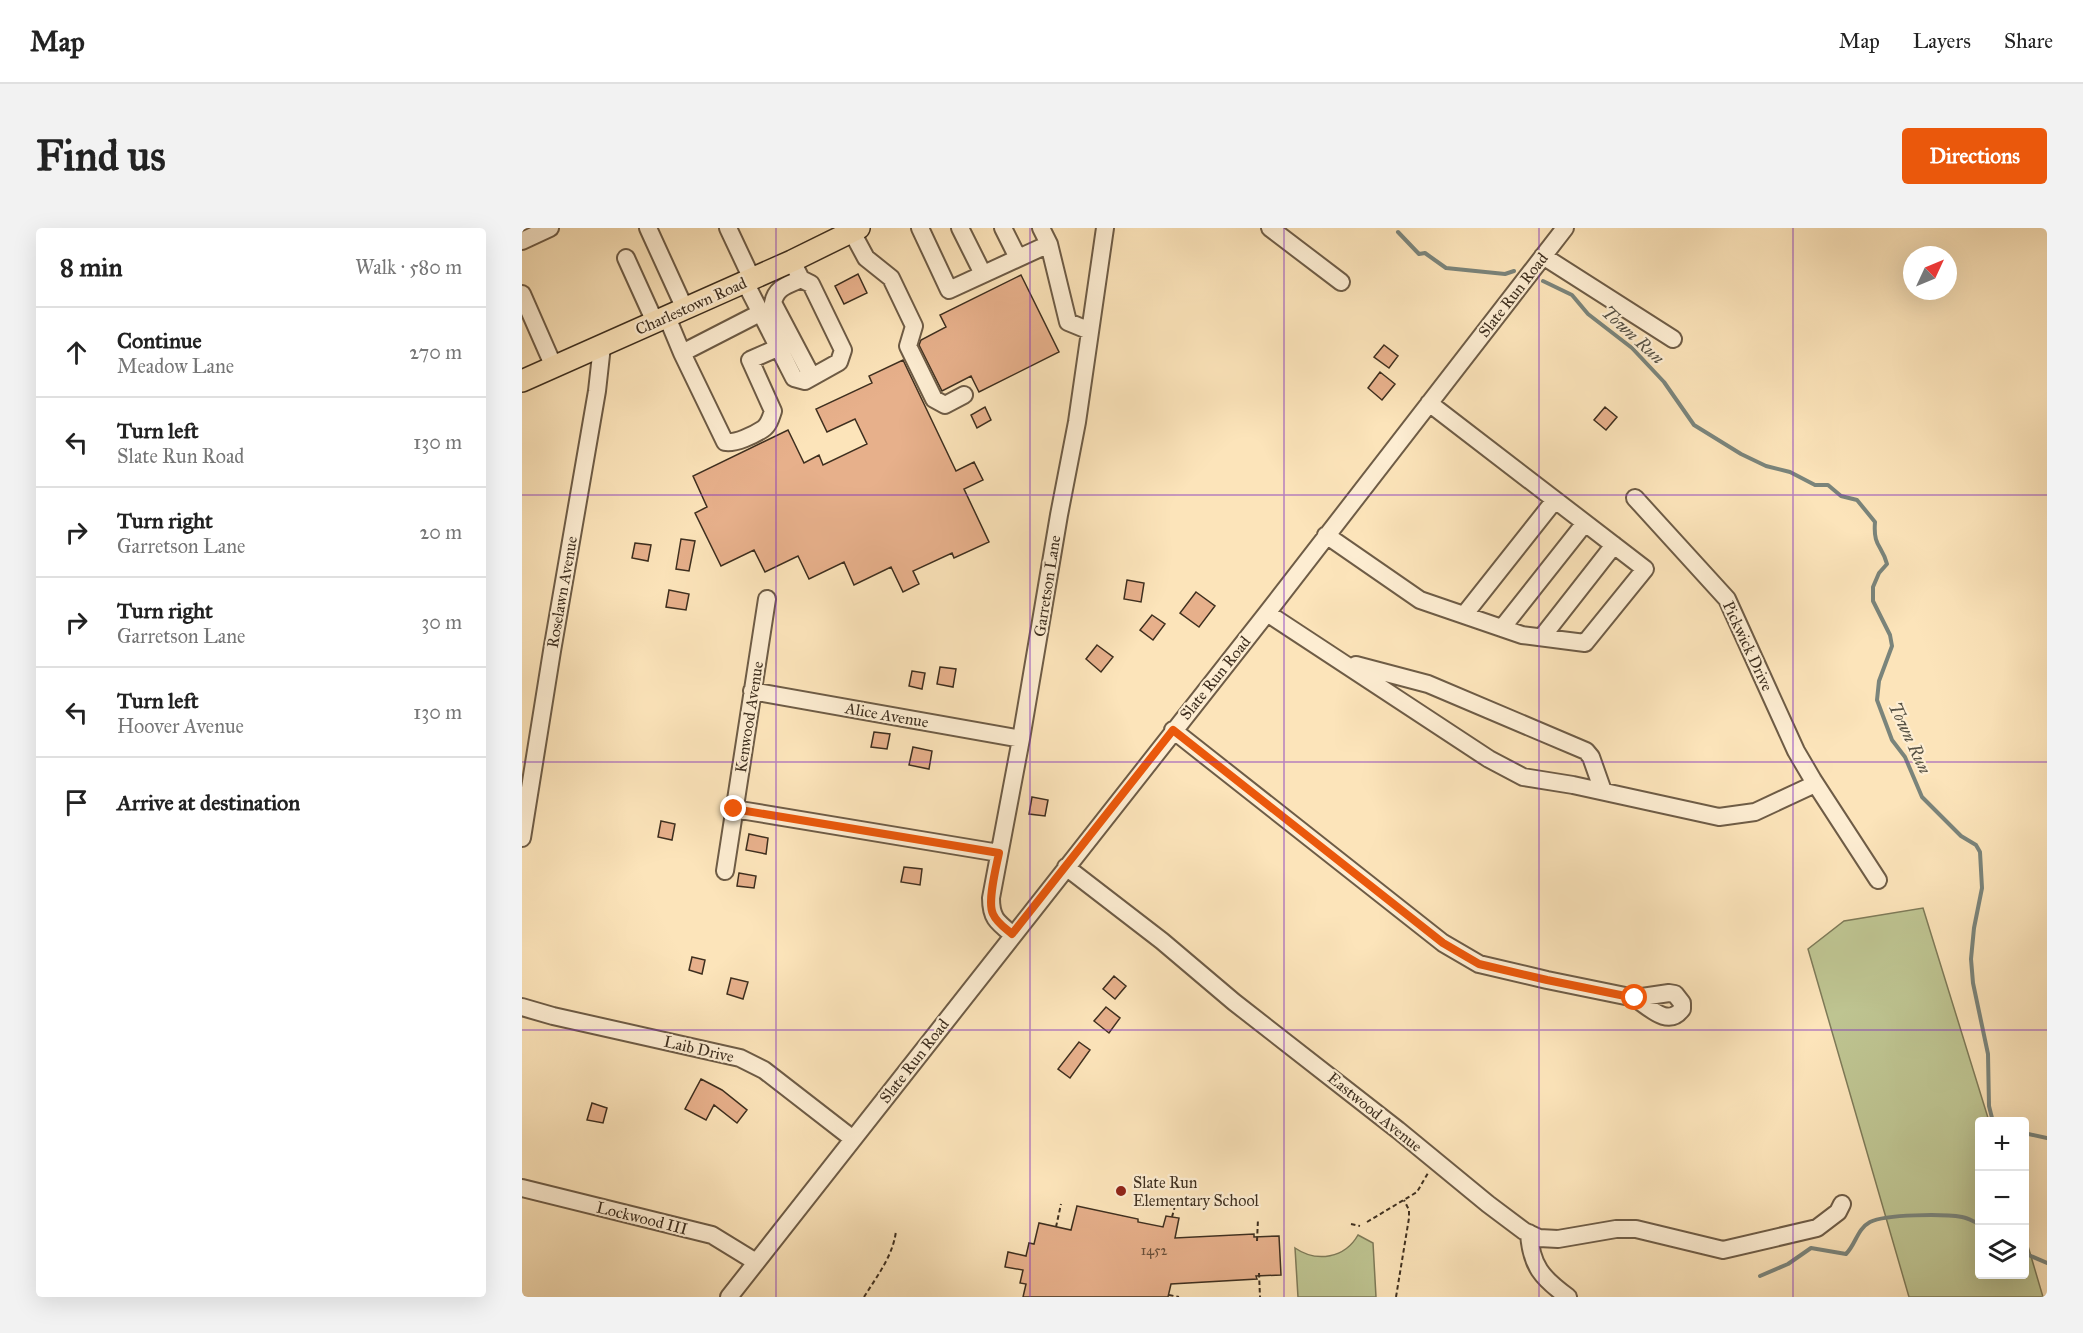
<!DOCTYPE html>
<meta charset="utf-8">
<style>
:root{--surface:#fff;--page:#f2f2f2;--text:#222;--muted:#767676;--line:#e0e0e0;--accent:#ea580c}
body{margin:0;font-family:"IM FELL Great Primer",serif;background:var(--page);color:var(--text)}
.controls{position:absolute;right:18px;bottom:18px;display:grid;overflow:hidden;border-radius:6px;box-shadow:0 6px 24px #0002}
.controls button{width:54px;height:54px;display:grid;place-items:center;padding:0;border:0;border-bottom:2px solid var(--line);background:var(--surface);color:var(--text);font:30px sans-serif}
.compass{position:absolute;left:1381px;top:18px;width:54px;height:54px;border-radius:50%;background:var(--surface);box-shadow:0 6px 24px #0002;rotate:46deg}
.stop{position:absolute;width:18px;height:18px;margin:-14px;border:4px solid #ea580c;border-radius:50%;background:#fff}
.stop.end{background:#ea580c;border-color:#fff;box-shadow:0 2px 6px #0008}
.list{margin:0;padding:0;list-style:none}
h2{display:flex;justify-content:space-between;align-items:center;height:78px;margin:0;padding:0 24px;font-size:26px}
h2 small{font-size:20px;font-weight:400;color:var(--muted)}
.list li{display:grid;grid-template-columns:39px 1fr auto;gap:18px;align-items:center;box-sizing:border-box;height:90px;padding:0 24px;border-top:2px solid var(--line)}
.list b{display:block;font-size:22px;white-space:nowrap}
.list p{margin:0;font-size:20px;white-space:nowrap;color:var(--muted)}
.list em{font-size:20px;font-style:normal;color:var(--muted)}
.icon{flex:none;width:33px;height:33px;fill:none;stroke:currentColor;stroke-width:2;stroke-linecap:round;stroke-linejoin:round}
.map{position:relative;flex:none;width:1525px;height:1069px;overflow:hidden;border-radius:6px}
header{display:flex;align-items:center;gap:36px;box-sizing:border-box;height:84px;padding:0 30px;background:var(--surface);border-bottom:2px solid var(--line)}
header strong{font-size:28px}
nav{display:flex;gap:33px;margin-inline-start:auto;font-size:21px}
.intro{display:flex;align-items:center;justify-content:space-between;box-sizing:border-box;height:144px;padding:0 36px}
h1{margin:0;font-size:42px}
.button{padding:15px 27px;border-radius:6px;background:var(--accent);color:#fff;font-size:21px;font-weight:700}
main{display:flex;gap:36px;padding:0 36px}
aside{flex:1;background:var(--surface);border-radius:6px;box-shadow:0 6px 24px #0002}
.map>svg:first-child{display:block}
</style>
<header>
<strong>Map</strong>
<nav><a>Map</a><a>Layers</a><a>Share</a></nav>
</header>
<div class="intro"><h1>Find us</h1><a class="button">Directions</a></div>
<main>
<aside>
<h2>8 min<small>Walk · 580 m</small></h2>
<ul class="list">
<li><svg class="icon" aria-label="ahead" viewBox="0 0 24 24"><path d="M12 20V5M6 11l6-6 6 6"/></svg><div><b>Continue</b><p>Meadow Lane</p></div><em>270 m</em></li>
<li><svg class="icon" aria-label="left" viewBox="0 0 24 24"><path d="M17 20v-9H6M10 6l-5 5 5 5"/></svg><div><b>Turn left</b><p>Slate Run Road</p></div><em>130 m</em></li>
<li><svg class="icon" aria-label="right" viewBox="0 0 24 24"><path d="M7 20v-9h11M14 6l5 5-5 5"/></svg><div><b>Turn right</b><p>Garretson Lane</p></div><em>20 m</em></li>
<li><svg class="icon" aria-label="right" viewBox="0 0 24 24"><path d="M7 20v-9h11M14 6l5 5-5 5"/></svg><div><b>Turn right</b><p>Garretson Lane</p></div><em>30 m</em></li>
<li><svg class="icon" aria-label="left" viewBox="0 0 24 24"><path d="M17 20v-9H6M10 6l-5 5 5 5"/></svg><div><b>Turn left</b><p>Hoover Avenue</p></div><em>130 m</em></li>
<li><svg class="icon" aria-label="arrive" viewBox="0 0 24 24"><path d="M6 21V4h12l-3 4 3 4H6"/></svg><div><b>Arrive at destination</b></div></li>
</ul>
</aside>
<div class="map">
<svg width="1525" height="1069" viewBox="0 0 1525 1069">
<rect width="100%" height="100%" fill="#fce4ba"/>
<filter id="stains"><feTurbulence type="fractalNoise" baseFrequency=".00333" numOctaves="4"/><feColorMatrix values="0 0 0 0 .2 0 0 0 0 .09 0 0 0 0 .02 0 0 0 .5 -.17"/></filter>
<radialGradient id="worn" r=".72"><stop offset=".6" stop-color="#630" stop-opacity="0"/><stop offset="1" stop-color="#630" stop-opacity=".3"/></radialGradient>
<!-- green -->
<path fill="#bec491" stroke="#7e7a58" stroke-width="1.5" d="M1401,680L1467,893L1458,894V1046H1502L1503,1008L1521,1069H1387L1286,721L1322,693Z
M836,1007L851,1015L854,1069H776L773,1020C795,1035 823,1030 836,1007Z"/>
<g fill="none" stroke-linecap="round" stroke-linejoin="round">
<!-- stream -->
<path stroke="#7a847b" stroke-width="4" d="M876,4L897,26L903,25L924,40L983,46L992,43
M1021,53L1050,67L1066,86L1110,120L1142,154L1172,197L1219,226L1244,238L1268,244L1293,257H1306L1319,268L1335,272L1353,294C1351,319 1360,317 1365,336L1357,345L1351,359V373L1368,407L1370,418L1357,453L1355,472L1370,512L1383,529L1400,569L1439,608L1454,617L1458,624L1460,660L1452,700L1449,731L1451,755L1466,826L1467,878L1471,894
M1502,905L1525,910
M1502,1025L1525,1035
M1238,1048L1266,1036L1289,1020L1324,1026C1334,1016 1335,1001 1348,994C1364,986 1422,986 1440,989C1446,990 1452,994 1458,996"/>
</g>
<!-- building -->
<path fill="#e7b08b" stroke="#3e2f1f" stroke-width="1.5" d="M336,46L345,65L322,76L313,58Z
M499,47L537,124L457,164L449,148L420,163L397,117L399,112L424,99L418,87Z
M862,117L876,128L867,140L852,129Z
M381,132L434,243L452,234L461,252L442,261L467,314L432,330L430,325L391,343L397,356L381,364L369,339L332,357L322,334L287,351L276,328L243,344L232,322L199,338L173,285L185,279L171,248L266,202L282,235L297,227L301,237L345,216L333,191L305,204L294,181L350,155L347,148Z
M858,144L873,156L860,172L846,160Z
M463,179L469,192L455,200L449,187Z
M1083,179L1095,189L1084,202L1072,192Z
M159,311L173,313L167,343L154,341Z
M113,315L129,317L126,333L110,330Z
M605,352L622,355L619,374L602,371Z
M147,362L167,366L164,382L144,379Z
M674,364L693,378L677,399L658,385Z
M630,387L643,396L631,412L618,402Z
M575,417L591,429L579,444L564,431Z
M418,439L434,441L431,459L415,456Z
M390,443L403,445L400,461L387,458Z
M352,504L368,506L365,521L349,519Z
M391,519L410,523L407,541L387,537Z
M510,569L526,572L523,588L507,586Z
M139,593L153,596L150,612L136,609Z
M227,606L246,610L244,626L224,622Z
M382,639L400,641L398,657L379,654Z
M217,645L234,648L232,660L215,658Z
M170,729L183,732L180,746L167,742Z
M592,748L604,758L593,771L581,761Z
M209,750L226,754L221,771L205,766Z
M584,779L598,790L587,805L572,793Z
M557,814L568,822L548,850L536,841Z
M179,851L200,862L225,882L215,895L192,877L184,892L163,881Z
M70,875L85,880L81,895L65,892Z
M555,978L616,991V994L641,999L644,988L657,990L653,1010L732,1006V1009L757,1008L759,1047L734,1048L735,1051L649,1056L646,1069H501L504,1056L498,1055L501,1042L483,1039L486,1024L504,1028L507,1015L512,1016L517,995L549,1002Z"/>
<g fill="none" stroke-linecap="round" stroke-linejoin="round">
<defs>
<path id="minor" d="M126,0L163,81
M206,0L230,51
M398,0L427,62L527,16L546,94L568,103
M438,0L461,46
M481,0L496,30
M519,0L527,16
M748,0L819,54
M330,4L344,30L369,50L392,98L386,118L412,171L423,177L442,167
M0,13L28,0
M1021,28L1151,111
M104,30L133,94
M279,51C266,57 254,59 251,75L290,149
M223,54L272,150L283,153L317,134L321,122L289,56L279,51L270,33
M0,66L32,139
M238,85L160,125L203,214C213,216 232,207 241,201C247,197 249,189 251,183L228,132L271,113
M145,89L160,125
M1113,270L1205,371L1274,523L1291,552L1356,652
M804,307L898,372L1000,407L1063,415L1123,341L907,175
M745,385L967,531L1001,549L1051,557L1197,589L1233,584L1293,556
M942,387L1033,272
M980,400L1063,295
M1020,409L1092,317
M834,437L906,456L1064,523L1069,529L1081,563
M230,463L499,511
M651,502L921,715L957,736L1025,752L1113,770
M212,581L477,625
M0,610L30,423L75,163L80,118
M544,639L640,713L712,774L876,902L966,976L1002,1003L1017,1010L1036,1011L1094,1001H1114L1201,1022L1295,1000L1316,984L1320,976
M203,643L245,371
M490,706C475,694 469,690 469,670L499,511L537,287L555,194L583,0
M1147,765L1153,766L1160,775V781C1146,800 1127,779 1113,770Z
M0,779L31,788L218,830L242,842L331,911
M0,960L190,1007L234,1034
M1007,1005C1009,1038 1020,1050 1046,1069
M207,1069L745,385L1043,0"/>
<path id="major" d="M0,153L270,33L337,0"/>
</defs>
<!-- minor casing -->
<use href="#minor" stroke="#6e5c46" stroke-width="20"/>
<!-- major casing -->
<use href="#major" stroke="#3e2f1f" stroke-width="24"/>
<!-- path -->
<path stroke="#3e2f1f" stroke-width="2" stroke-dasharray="4.5 3" stroke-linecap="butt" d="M650,989L654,974
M845,994L895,964L906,945
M829,996L838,998
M534,999L539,976
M735,1013L736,991
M737,1045L738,1069
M647,1067L657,1069
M342,1069C355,1048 371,1028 374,1003
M874,1069L887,990V982L882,972"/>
<!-- minor -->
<use href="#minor" stroke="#fdedd2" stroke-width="16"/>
<!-- major -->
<use href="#major" stroke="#fce4ba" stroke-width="21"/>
</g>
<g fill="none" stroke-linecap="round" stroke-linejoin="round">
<!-- route -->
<path stroke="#ea580c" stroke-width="8" d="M212,581L477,625C474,640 465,674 471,686C475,695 483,700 490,706L651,502L921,715L957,736L1025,752L1113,770"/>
</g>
<!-- grid -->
<path fill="none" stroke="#7b2cbf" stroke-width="1.5" stroke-opacity="0.55" d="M254,0V1069M508,0V1069M762,0V1069M1017,0V1069M1271,0V1069M0,267H1525M0,534H1525M0,802H1525"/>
<!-- markers -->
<circle fill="#8f2418" stroke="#fdedd2" stroke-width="2" cx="599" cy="963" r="6"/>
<g text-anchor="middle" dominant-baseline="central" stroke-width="4.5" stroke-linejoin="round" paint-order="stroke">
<!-- number labels -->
<g font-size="14" fill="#684f3a">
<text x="632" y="1022">1452</text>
</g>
<!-- street labels -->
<g font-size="16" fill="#3e2f1f" stroke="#fdedd2">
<text transform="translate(991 67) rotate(-52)">Slate Run Road</text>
<text transform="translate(169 78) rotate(-24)">Charlestown Road</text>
<text transform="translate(525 358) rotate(-81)">Garretson Lane</text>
<text transform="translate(40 364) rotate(-80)">Roselawn Avenue</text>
<text transform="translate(1226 418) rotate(65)">Pickwick Drive</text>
<text transform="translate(693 450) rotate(-51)">Slate Run Road</text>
<text transform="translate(365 487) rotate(10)">Alice Avenue</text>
<text transform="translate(227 489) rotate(-81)">Kenwood Avenue</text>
<text transform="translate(177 821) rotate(13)">Laib Drive</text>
<text transform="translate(392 833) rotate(-52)">Slate Run Road</text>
<text transform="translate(853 884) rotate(39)">Eastwood Avenue</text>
<text transform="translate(120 990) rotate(14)">Lockwood III</text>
</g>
<!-- poi labels -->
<g font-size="16" fill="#3e2f1f" stroke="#fdedd2" text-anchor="start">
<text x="611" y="954">Slate Run<tspan x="611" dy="18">Elementary School</tspan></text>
</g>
<!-- water labels -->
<g font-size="18" font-style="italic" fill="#575245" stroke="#fdedd2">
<text transform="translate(1111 107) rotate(42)">Town Run</text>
<text transform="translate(1388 510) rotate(65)">Town Run</text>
</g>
</g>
<rect width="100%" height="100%" filter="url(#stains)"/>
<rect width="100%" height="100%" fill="url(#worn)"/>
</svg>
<div class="controls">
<button>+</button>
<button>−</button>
<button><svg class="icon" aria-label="layers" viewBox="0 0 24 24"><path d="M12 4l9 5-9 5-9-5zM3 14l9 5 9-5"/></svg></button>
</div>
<svg class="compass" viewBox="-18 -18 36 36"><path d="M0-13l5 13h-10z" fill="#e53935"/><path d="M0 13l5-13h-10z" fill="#767676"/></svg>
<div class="stop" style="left:1113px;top:770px"></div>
<div class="stop end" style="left:212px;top:581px"></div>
</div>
</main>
